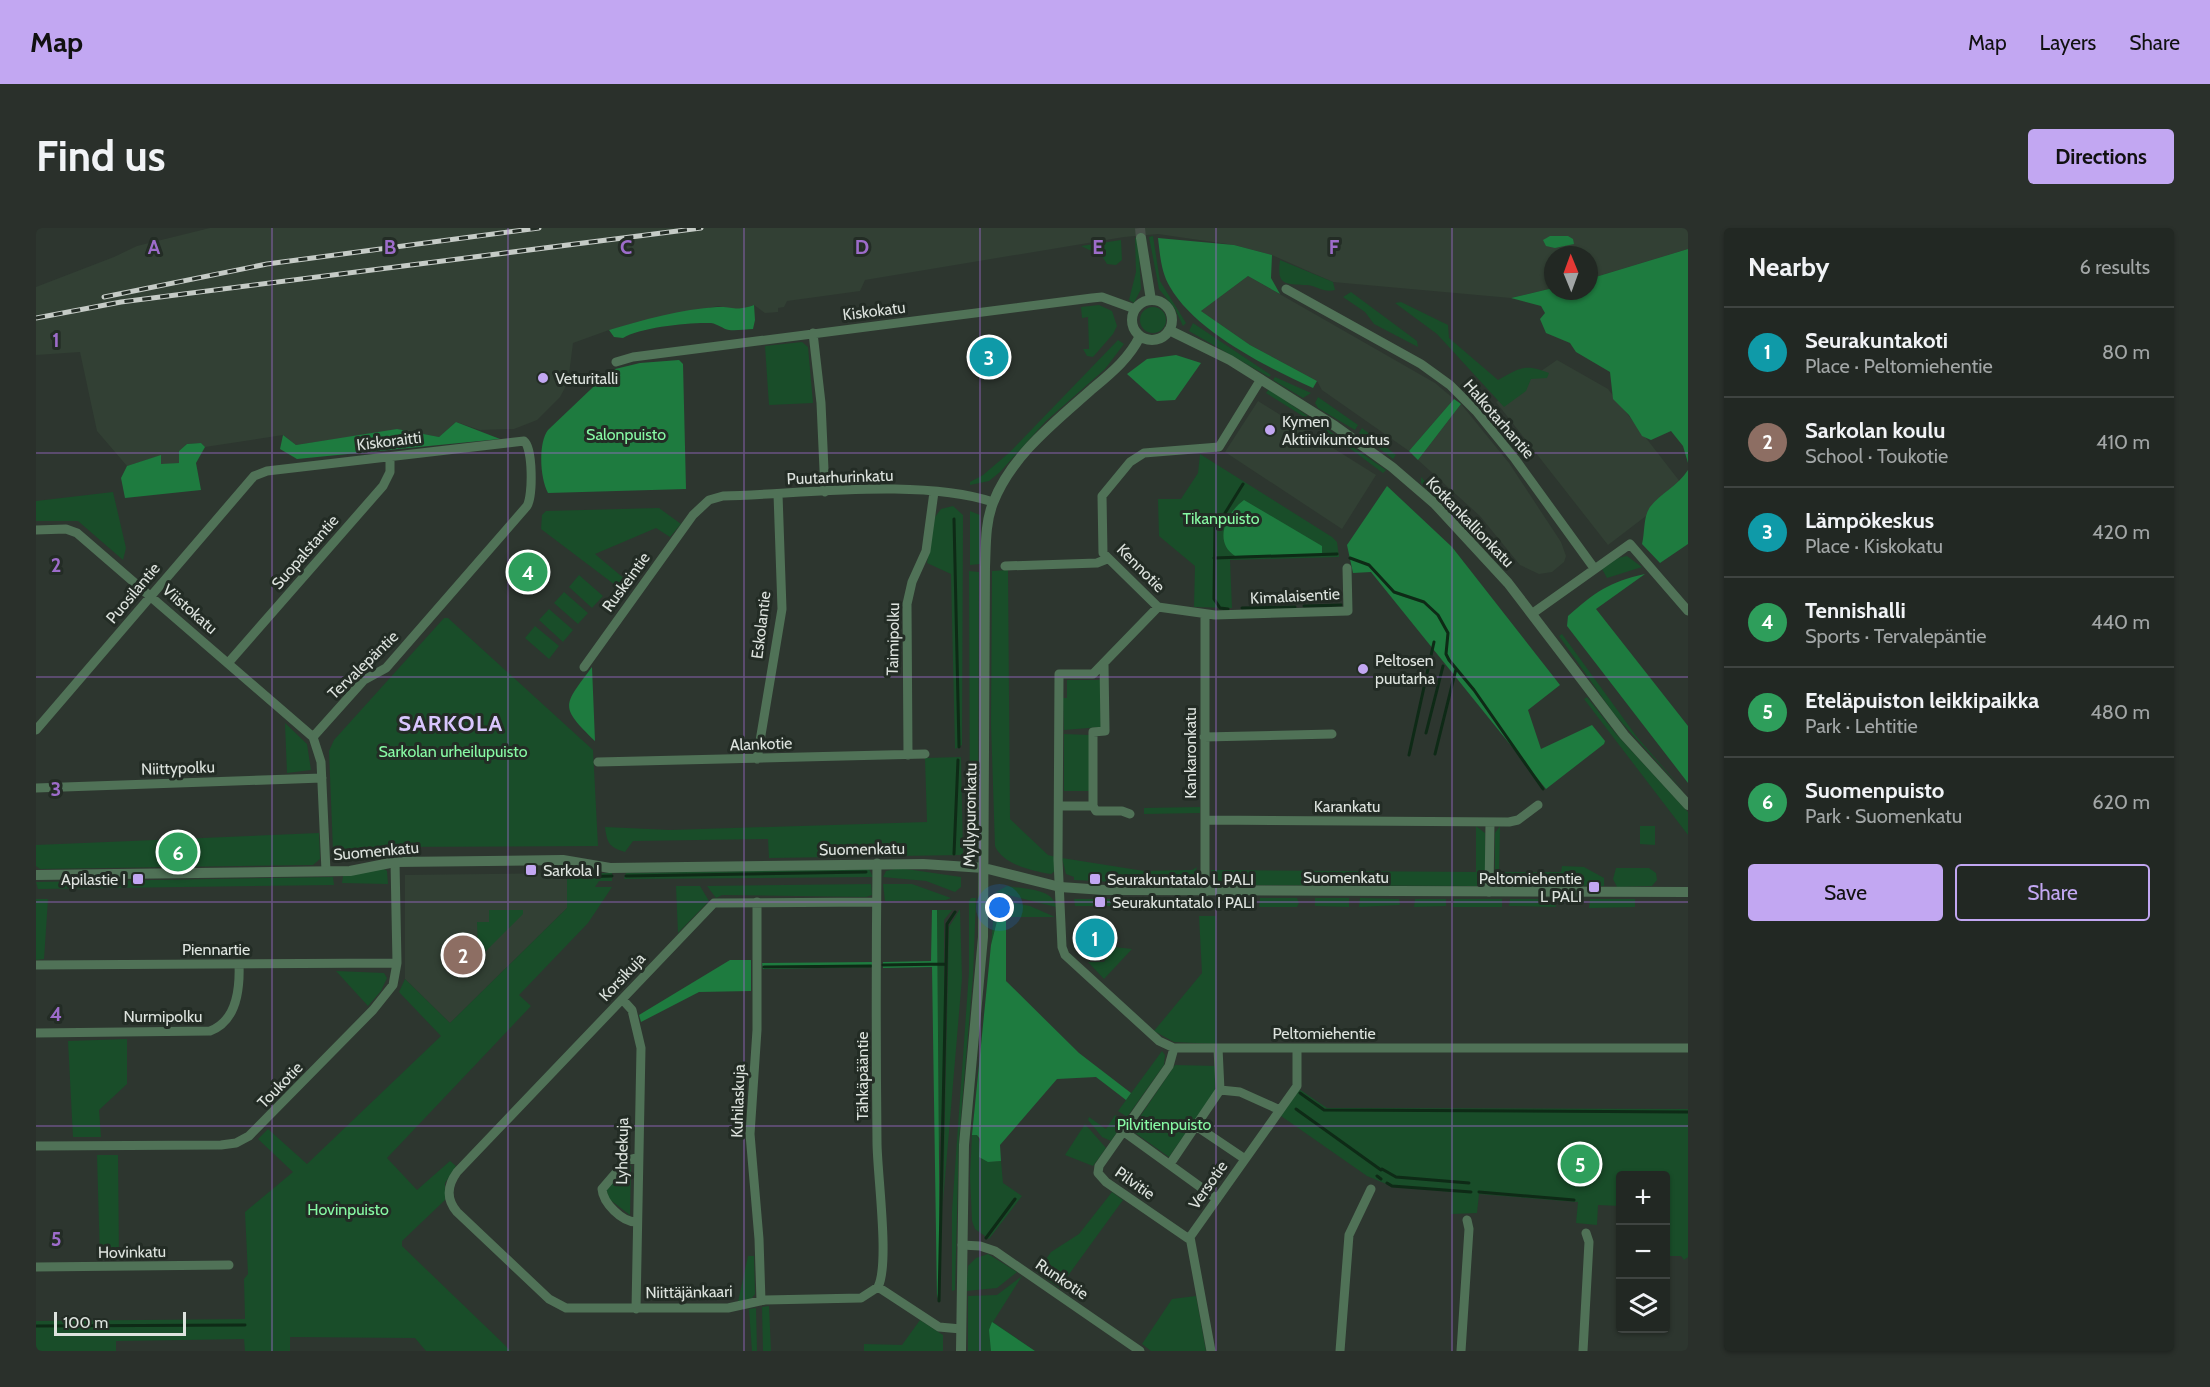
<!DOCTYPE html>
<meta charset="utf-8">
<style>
:root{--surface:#222823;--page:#2a302b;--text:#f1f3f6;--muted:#a2a6a6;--line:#3f4441;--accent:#c2a7f2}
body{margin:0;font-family:Cabin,sans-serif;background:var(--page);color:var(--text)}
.controls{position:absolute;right:18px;bottom:18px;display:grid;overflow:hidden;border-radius:6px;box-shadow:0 2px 4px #0004}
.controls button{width:54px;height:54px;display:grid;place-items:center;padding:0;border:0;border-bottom:2px solid var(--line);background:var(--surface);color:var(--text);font:30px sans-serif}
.compass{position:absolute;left:1508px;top:18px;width:54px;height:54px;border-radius:50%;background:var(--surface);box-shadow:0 2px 4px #0004;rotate:359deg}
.scale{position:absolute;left:18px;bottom:15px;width:132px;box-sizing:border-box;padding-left:6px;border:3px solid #dde3de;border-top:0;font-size:16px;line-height:21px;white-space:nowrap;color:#dde3de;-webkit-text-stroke:4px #232c25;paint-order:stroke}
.you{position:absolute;left:964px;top:680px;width:21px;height:21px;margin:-15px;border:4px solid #fff;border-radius:50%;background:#1a73e8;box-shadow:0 0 0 9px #1a73e833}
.badge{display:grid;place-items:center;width:39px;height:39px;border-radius:50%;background:var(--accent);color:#fff;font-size:20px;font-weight:700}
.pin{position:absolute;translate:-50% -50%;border:3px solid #fff;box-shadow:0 2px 6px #0006}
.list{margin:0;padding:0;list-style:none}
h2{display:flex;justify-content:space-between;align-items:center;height:78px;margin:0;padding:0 24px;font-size:26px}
h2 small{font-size:20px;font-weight:400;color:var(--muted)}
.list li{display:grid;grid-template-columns:39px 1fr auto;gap:18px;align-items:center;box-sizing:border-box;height:90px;padding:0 24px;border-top:2px solid var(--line)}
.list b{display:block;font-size:22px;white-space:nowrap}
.list p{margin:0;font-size:20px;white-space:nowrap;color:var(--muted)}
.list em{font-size:20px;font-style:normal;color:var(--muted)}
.actions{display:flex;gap:12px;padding:18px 24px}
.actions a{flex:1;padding:14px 0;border:2px solid var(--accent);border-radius:6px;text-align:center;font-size:21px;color:var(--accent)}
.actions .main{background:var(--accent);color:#111}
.icon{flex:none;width:33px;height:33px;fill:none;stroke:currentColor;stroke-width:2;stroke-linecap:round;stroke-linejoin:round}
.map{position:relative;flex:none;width:1652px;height:1123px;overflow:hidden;border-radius:6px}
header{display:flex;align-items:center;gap:36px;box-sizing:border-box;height:84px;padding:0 30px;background:var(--accent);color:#111}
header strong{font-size:28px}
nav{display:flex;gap:33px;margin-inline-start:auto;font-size:21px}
.intro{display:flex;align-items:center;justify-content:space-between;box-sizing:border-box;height:144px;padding:0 36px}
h1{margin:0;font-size:42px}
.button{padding:15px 27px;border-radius:6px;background:var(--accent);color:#111;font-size:21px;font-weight:700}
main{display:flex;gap:36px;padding:0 36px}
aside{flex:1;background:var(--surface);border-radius:6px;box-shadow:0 2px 4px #0004}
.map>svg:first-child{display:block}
</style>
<header>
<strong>Map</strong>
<nav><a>Map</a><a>Layers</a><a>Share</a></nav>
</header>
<div class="intro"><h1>Find us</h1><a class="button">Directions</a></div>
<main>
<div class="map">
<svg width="1652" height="1123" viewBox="0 0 1652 1123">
<rect width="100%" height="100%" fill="#2d362f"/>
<!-- built -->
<path fill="#324034" d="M174,0H1652V21L1553,51V27H1517V60L1475,70L1297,54L1236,27L1198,17L1122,6L1088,9L829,52L824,63L751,73L748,79L742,80V84L729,85L718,77L702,83L682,78L573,102L537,115L532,154L524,169L501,192L478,201L444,202L420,194L403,209L361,202L260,217L247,207L169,219L165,215L151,216L143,223V235L125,237L124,228L91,238L61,203L44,124L0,127V59L78,29L101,18Z
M1212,48L1399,155L1418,171L1373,223L1286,162L1281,153L1214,117L1165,83Z
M1521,132L1572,161L1648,259L1572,317L1460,174Z
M1222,173L1340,247L1306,301L1189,224Z
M1425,176L1473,235L1525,314L1530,328L1528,334L1516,344L1503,346L1484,337L1444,288L1382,232Z
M531,645V680L414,795L369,751V647Z"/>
<!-- green -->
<path fill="#194d29" d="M1117,8L1124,53L1150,95L1147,98L1139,81L1123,61L1113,9Z
M1102,9L1105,61L1098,75L1093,72L1100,44L1099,10Z
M1085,12L1086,32L1080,37L1071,36L1066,28L1045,18Z
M1244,32L1297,54L1299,62C1287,65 1282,58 1271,57C1250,56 1240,58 1244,32Z
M1315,64L1381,113L1382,119L1338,96L1329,84L1307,69Z
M1365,74L1412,97L1413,110L1462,152C1484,140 1488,135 1513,145L1511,150L1495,151L1490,163L1468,179L1401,106L1359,75Z
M1063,77L1076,83L1081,98L1077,106L1057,129L1051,128L1047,121H1053L1052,89L1046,90L1045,79Z
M1104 92a13 13 0 1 1 26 0a13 13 0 1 1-26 0Z
M1157,95L1235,147L1233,149L1153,103Z
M1082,112L1088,116L1069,141L1010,193L964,244L953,253L934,257V254L947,247L974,224Z
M766,114L772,119L777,175L733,177L729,118Z
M1239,149L1275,165L1267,170L1237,152Z
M1233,161L1350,242L1347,245L1289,202L1230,165Z
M1282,169L1322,197L1319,202L1282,180L1279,175Z
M1326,200L1360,227L1357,231L1323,205Z
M1164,226L1296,309L1301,314L1303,329L1194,332L1196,380L1158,379L1159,338L1123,308L1122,271H1145L1162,245Z
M1385,249L1463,329L1462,330L1458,329L1385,255Z
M77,264L90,320L87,332L42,293H0V273Z
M917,278L927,287L926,517L919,521L915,346L891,335L899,289L905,281Z
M623,280L645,296L634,309L620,300L559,326L597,358L591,366L505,301L506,287L510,283Z
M934,283L944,287V336L934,337Z
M1591,328L1606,339L1571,350L1566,341L1582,330Z
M972,342L974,591L1012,627L1020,629L1019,643L1015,646C998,644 966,636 959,618L955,496L956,343Z
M933,343L943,344L942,608L940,620L934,625Z
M543,347L567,368L556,380L533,359Z
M528,364L552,385L542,396L518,375Z
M513,381L537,402L527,414L503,392Z
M408,390H412L557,522L562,618L340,619L322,626H301L297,622L293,523L298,512Z
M499,398L523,418L513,431L489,410Z
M1526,406L1601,509L1652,568L1578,486L1523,408Z
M1031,452H1064L1065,499L1028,502L1027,470H1031Z
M1551,469L1581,507L1652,584V607L1548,471Z
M249,495L271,516L275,542L251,545Z
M1028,506L1053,507V563H1028Z
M925,529L927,627L733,630L732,611L597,613L589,624C573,619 571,615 569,599L634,602L891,594L889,530Z
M1164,579V585L1108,586V580Z
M1440,598L1449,605V648L1441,658L1181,657L1175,651V642L1440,644Z
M1464,598L1463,644H1525L1526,638L1548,639L1568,650V658L1463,657L1459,652V605Z
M1604,598H1619V617L1604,616Z
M283,605L284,631L277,637L4,641L0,638V617Z
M1026,630L1108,643L1156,642L1161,639L1155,658L1038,652V649L1030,646Z
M347,640L351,643L352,656L306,655L307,648Z
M863,640L925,649V659L919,664L890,653L847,649L850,643Z
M1580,640H1613L1620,645L1621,652L1616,658L1581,659L1577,651Z
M833,641L837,649L588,651L590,645Z
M531,645H576V653H563L559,659H576L552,695L483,767L495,778L351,930L381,962L414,933L420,938L409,955V972L366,1013V1018L475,1123H390L379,1110L254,1109V1123H209L208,1111L80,1113V1123H0V1093L209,1091L208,1051L212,1046L209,984L257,944L222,911L232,901L271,936L405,808L363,764L369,751L414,795L531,680Z
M297,649L298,657L2,661L0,654Z
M835,656L836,667L830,669L686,667L680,670L671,658Z
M847,656H876L915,670L910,672L849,673Z
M640,658H664L673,673L642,705Z
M971,658C986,661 1018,660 1020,679L960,664Z
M935,670H940L937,748L923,912L919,1062L916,1063V983L933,744V673Z
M1224,670H1261L1263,675L1261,679H1223Z
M1313,670V679L1279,678V670Z
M1324,670L1363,671L1364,677L1323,679Z
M0,671H12L8,731L0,732Z
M959,671L994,678L1019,689H969L961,693L955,717Z
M1038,671H1097L1102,672L1103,678H1039Z
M1379,671H1410V678L1378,679Z
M1466,671V679H1417L1418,671Z
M1519,671L1520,679L1473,678L1474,671Z
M1599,671V679L1553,680L1554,671Z
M924,681L926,750L907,974L913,699Z
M453,682H487V686L450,723H442L441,694H453Z
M901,682H916L908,692V853L903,924Z
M1163,688H1180L1181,816L1138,814L1118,803L1166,745Z
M1078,719L1096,721L1068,751L1052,734H1068Z
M300,743L348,745L351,750L345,763L332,778Z
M91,811V856L63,882L65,909H37L32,813Z
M1126,823L1129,827L1128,837L1091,889L1082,883Z
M1139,837L1180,838L1179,863L1133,929L1095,902Z
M1263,861L1291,880L1652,881V1029L1648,1032L1645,1028H1630V948H1584V978L1562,977L1561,997L1540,995L1542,974L1443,966L1441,985L1415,986L1416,964L1355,958L1331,948L1245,888Z
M1079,887L1088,894L1075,913L1066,909L1052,892L1053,889L1070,901Z
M1049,896L1070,920L1057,938L1029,927Z
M936,907H941L952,934L965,933L967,955L986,968L953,1011L939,1001L936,993L934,948Z
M61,927H82L83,1032H64Z
M591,937L595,938L594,987L573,971L570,960Z
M1076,964L1087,972L1023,1060L1001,1044L1015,1024L1043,1006Z
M952,1026L981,1044L961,1060L930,1063L932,1038L940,1030Z
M712,1028H718L719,1066L716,1070L702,1074Z
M986,1048L957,1094L999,1123H932V1068L961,1067Z
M1160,1068L1170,1123H1115L1106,1116L1136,1071Z
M733,1078L735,1123H727L726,1079Z
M720,1080L721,1123H716L713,1081Z
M884,1092L907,1107V1123H828V1116L866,1117Z"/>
<!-- forest -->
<path fill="#1e7b3f" d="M1514,8H1532L1537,11L1538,16L1519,20L1510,18L1507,12Z
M1122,10L1198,17L1236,27L1235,50L1244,66L1212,48L1165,83L1214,117L1281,153L1277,160C1232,140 1159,103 1134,59C1125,44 1124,27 1122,10Z
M1652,21V235L1647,218L1635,203L1615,212L1606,208L1593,187L1577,171L1574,144L1540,124L1534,115L1510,105L1504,91L1509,85L1505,78L1475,70L1517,60V63H1553V51Z
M718,77L719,92L717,101C710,101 700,103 693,102C687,101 682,96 675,95C655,94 604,99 587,110L578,109L573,102C607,92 646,81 681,79C698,78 698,84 718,77Z
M1140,127L1165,135L1139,172L1121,173L1091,146L1111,131Z
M643,132L647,136L650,261L512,265C504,251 502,215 512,202L575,142L604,135Z
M1418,171L1425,176L1382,232L1373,223Z
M420,194L464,211L261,231L244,221L247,207L260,217L361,201L403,209Z
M165,215L169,219L160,235L165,262L89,270L85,250L91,238L125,227V236L143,235V223L151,216Z
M1652,242V316L1624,335L1606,316C1609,305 1607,289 1614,279C1625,265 1642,258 1652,242Z
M1351,258L1416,319L1524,457L1492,482L1505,521L1556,497L1569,513L1568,516L1510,561L1335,344L1317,345L1311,317Z
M1208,272L1286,318V326L1199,328C1177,314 1190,285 1208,272Z
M1609,346L1560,381L1652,498V555L1531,398L1532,388C1559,364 1573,354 1609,346Z
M556,439L559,513C523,478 527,478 556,439Z
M896,682H901L904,1055L901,1071L896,739L847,740V734L895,733Z
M970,689V753L1043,825L1095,865L1090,872L1060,849L1021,851L964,917L965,933L952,934L943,929L944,911L941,907H936L955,717L961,693Z
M694,732H715V763L663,764L605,794L603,787Z
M837,734V739L727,741L726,735Z
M956,1094L999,1123H955L953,1102Z"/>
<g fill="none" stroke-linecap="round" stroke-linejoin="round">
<!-- stream -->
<path stroke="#0e2a16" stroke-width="3" d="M918,291L923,519
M1178,330L1301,326
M1314,330L1333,337L1358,364L1388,374L1402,387L1412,405L1410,426L1413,432L1438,462L1507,561
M1268,378L1305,377
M1206,380L1259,379
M1192,381L1184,380L1178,371L1179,296L1186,290L1207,256
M1390,505L1407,438
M1399,526L1420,441
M1373,527L1398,414
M918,626L922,532
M590,648L830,644
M539,649L576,648
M847,737L910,736
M728,739L835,738
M1264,865L1288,882L1652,884
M1260,881L1345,942
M1346,941L1360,949L1433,955
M1341,948L1345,951
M1351,955L1356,958L1435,964
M1443,964L1538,972
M950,1010L979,971
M903,1073L911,696L919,684
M0,1098L209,1097"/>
<!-- tertiary-tunnel -->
<path stroke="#475049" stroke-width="10" stroke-dasharray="10 5" stroke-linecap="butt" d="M1104,0L1105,10"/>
<!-- minor -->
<path stroke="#507257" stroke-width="9" d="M1250,61L1385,136L1414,157L1440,183L1479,231L1558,340
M777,105L785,175L789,264
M580,134L597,129L1056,70L1066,69L1099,81
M1225,151L1183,219L1108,225L1094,234L1066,268L1067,325L1122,379L1179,387L1312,383L1311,340
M0,302L30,301L41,305L277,509
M969,338L1061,335L1071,331
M1122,379L1057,446H1023L1022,632L1026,719L1029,727L1123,813L1138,820H1652
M1497,385L1594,316L1652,383
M193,434L347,258L354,244V229
M548,439L657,287L673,272L687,268C766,266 884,250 957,274
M0,502L218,248L231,243L488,213C497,220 497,268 491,278L350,440L328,452L277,509L285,534L290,643
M1168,509L1296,506
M872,527L871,376L876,354L890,323L898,264
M721,531L746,381L742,266
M562,534L889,526
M0,560L286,550
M1023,578H1057V504L1069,503L1068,436
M1057,578L1060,583H1086L1094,586
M1169,592L1473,594L1482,592L1502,577
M841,635C840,728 840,821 841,914C841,945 854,1035 842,1059
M1169,664V386
M1453,664L1454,594
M721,674V802L714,906L723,1011L725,1073
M841,674L678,675L421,944C411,958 410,971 421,984L513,1071L530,1080H692L729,1072L825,1070L842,1059L903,1099L925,1101
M0,737L361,735
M586,771L596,782L605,820L600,1081
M0,805L174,803C201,793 204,761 203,736
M1138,820L1133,838L1063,938L1062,945L1070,954L1153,1011
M1184,862L1204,864L1244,882
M1160,898L1209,931
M1087,903L1181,971
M0,918L185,917L200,915L213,908L337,782L357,757L361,735L359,634
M1134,936L1184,862L1182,820
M600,994C586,994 567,975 566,961L591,932L601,930
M926,1017L944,1018L959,1023L1104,1123
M0,1039L193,1037
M1175,1123L1154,1009L1261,858V820
M1304,1123L1313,1007L1335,961
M1425,1123L1433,1001L1431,992
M1547,1123L1553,1014L1550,1005"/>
<!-- tertiary -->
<path stroke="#507257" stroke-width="10" d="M1105,10L1115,72
M1096 92a20 20 0 1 1 40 0a20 20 0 1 1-40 0Z
M1133,102L1194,132L1299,198L1356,239L1399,276L1472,355L1588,507L1652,577
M0,647L314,643L359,634L527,632L574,640L887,636L948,640L1024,659L1068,662L1652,664
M925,1123L928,917L947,709L949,339C950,318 949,295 957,275C975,228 1019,194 1055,162C1074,146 1093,131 1104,108"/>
<defs>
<path id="rail" d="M68,69L231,36L503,0
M0,90L85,74L665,0"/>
</defs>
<!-- rail casing -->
<use href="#rail" stroke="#c5cbc6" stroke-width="5"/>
<!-- rail -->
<use href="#rail" stroke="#232c25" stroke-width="3" stroke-dasharray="9" stroke-linecap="butt"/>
</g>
<!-- grid -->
<path fill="none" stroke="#9d6cca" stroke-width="1.5" stroke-opacity="0.55" d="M236,0V1123M472,0V1123M708,0V1123M944,0V1123M1180,0V1123M1416,0V1123M0,225H1652M0,449H1652M0,674H1652M0,898H1652"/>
<!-- markers -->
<g fill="#c2a7f2" stroke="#232c25" stroke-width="2">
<circle cx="507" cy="150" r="6"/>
<circle cx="1234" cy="202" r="6"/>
<circle cx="1327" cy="441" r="6"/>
<rect x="489" y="636" width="12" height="12" rx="3"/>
<rect x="96" y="645" width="12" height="12" rx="3"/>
<rect x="1053" y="645" width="12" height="12" rx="3"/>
<rect x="1552" y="653" width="12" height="12" rx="3"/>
<rect x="1058" y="668" width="12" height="12" rx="3"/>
</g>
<g text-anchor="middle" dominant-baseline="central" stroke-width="6" stroke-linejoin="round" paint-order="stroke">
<!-- street labels -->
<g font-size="16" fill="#dde3de" stroke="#232c25">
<text transform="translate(838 83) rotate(-7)">Kiskokatu</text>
<text transform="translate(1463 191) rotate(49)">Halkotarhantie</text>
<text transform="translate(353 213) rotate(-7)">Kiskoraitti</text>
<text transform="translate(804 249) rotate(-2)">Puutarhurinkatu</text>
<text transform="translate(1434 294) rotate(46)">Kotkankallionkatu</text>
<text transform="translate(269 324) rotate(-49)">Suopalstantie</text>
<text transform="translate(1105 340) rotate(45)">Kennotie</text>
<text transform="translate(590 354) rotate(-54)">Ruskeintie</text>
<text transform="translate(97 365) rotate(-50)">Puosilantie</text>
<text transform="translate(1259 368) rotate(-3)">Kimalaisentie</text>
<text transform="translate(154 381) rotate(41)">Viistokatu</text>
<text transform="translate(725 397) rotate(-83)">Eskolantie</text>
<text transform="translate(857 411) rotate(-89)">Taimipolku</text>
<text transform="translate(327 437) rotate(-44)">Tervalepäntie</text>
<text transform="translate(725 516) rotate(-2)">Alankotie</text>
<text transform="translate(1154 525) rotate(-90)">Kankaronkatu</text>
<text transform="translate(142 540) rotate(-2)">Niittypolku</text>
<text x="1311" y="578">Karankatu</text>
<text transform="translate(934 587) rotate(-89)">Myllypuronkatu</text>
<text transform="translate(826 621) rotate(-1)">Suomenkatu</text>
<text transform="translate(340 623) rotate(-5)">Suomenkatu</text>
<text x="1310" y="649">Suomenkatu</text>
<text x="180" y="721">Piennartie</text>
<text transform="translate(586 749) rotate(-47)">Korsikuja</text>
<text x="127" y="788">Nurmipolku</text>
<text x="1288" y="805">Peltomiehentie</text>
<text transform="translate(826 848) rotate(-90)">Tähkäpääntie</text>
<text transform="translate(244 857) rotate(-46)">Toukotie</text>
<text transform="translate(702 873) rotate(-88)">Kuhilaskuja</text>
<text transform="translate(586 923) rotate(-89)">Lyhdekuja</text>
<text transform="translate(1099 955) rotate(35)">Pilvitie</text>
<text transform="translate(1172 957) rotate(-55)">Versotie</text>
<text transform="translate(96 1024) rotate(-1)">Hovinkatu</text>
<text transform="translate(1026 1051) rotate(34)">Runkotie</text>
<text transform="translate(653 1064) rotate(-1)">Niittäjänkaari</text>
</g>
<!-- poi labels -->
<g font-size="16" fill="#dde3de" stroke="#232c25" text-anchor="start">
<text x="519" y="150">Veturitalli</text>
<text x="1246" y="193">Kymen<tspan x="1246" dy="18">Aktiivikuntoutus</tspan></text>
<text x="1339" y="432">Peltosen<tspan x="1339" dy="18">puutarha</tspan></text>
<text x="507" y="642">Sarkola I</text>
<text x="1546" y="650" text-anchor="end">Peltomiehentie<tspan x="1546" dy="18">L PALI</tspan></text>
<text x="90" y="651" text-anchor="end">Apilastie I</text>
<text x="1071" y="651">Seurakuntatalo L PALI</text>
<text x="1076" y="674">Seurakuntatalo I PALI</text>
</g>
<!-- park labels -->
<g font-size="16" fill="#87f9a4" stroke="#232c25">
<text x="590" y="206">Salonpuisto</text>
<text x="1185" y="290">Tikanpuisto</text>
<text x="417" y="523">Sarkolan urheilupuisto</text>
<text x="1128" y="896">Pilvitienpuisto</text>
<text x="312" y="981">Hovinpuisto</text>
</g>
<!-- district labels -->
<g font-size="22" font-weight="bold" letter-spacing="1.5" fill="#d9c6fe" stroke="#232c25">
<text x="415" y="495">SARKOLA</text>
</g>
</g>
<g font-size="20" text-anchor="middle" font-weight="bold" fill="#9d6cca" stroke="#232c25" stroke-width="6" stroke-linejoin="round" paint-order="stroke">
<text x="118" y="26">A</text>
<text x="354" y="26">B</text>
<text x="590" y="26">C</text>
<text x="826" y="26">D</text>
<text x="1062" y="26">E</text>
<text x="1298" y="26">F</text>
<text x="20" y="119">1</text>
<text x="20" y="344">2</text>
<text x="20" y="568">3</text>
<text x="20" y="793">4</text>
<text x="20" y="1018">5</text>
</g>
</svg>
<div class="controls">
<button>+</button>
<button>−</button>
<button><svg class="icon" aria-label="layers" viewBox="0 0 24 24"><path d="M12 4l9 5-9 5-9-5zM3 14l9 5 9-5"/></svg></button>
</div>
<svg class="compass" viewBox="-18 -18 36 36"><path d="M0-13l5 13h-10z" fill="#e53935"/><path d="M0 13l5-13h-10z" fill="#a2a6a6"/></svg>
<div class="scale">100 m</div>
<div class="you"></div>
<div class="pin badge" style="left:1059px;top:710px;background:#0f9aa8">1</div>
<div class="pin badge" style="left:427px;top:727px;background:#8d6e63">2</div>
<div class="pin badge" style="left:953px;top:129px;background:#0f9aa8">3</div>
<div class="pin badge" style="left:492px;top:344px;background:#2e9e5b">4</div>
<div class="pin badge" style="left:1544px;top:936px;background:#2e9e5b">5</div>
<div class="pin badge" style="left:142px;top:624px;background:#2e9e5b">6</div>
</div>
<aside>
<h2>Nearby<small>6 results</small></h2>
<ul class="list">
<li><span class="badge" style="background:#0f9aa8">1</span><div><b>Seurakuntakoti</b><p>Place · Peltomiehentie</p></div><em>80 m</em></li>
<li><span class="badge" style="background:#8d6e63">2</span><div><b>Sarkolan koulu</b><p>School · Toukotie</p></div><em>410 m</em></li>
<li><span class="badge" style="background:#0f9aa8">3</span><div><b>Lämpökeskus</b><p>Place · Kiskokatu</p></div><em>420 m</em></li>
<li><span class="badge" style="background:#2e9e5b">4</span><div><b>Tennishalli</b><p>Sports · Tervalepäntie</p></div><em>440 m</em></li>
<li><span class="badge" style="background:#2e9e5b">5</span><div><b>Eteläpuiston leikkipaikka</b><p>Park · Lehtitie</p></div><em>480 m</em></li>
<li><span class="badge" style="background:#2e9e5b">6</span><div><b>Suomenpuisto</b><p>Park · Suomenkatu</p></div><em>620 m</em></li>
</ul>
<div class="actions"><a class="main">Save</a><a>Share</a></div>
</aside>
</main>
